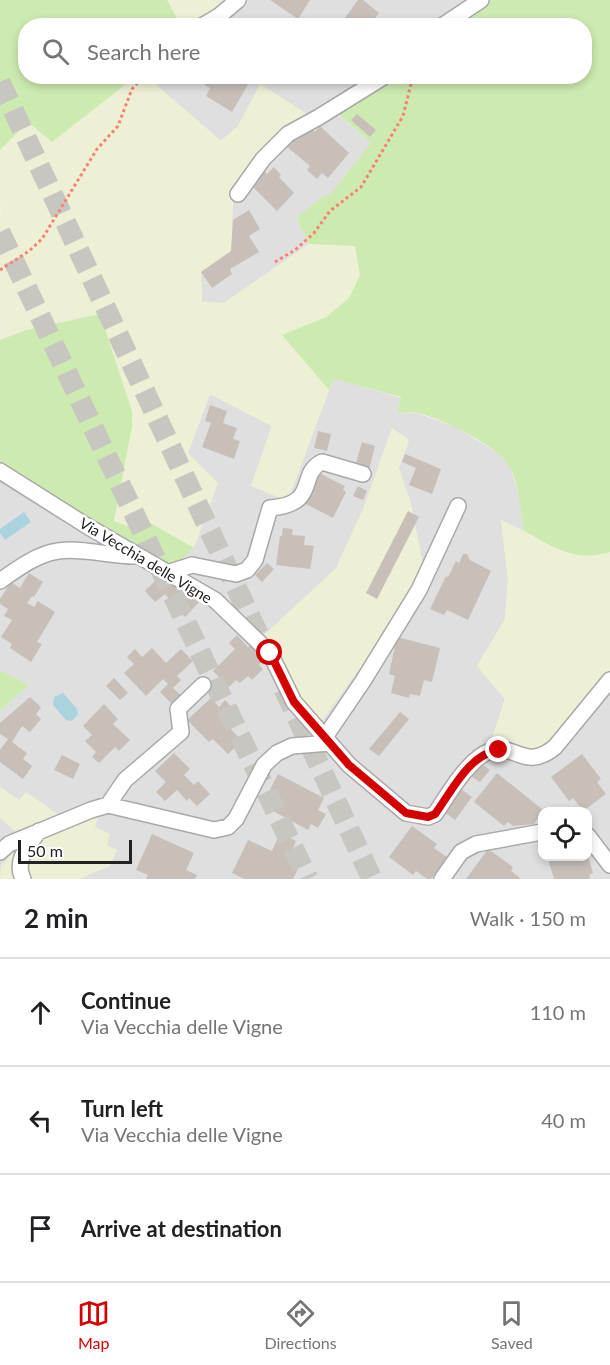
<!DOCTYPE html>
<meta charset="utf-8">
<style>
:root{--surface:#fff;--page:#f2f2f2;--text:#202124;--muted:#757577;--line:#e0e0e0;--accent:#d40000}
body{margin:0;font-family:Lato,sans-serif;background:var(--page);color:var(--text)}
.controls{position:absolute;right:18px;bottom:18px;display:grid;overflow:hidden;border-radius:12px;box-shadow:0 3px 9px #0003}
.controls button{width:54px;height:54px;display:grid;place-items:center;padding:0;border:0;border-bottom:2px solid var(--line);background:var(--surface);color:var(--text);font:30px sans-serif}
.scale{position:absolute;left:18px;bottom:15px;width:114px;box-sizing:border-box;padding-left:6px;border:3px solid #222;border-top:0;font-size:16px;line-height:21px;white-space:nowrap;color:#222;-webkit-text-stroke:4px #fff;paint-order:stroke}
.stop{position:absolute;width:18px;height:18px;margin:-14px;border:4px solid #d40000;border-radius:50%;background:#fff}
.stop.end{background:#d40000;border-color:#fff;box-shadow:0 2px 6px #0008}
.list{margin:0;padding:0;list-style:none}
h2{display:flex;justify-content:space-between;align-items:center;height:78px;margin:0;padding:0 24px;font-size:26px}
h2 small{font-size:20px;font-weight:400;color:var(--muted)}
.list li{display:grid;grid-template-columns:39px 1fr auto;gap:18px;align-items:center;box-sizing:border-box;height:108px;padding:0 24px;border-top:2px solid var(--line)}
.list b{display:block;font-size:22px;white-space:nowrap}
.list p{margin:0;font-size:20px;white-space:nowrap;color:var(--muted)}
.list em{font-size:20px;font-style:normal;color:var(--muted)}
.icon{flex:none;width:33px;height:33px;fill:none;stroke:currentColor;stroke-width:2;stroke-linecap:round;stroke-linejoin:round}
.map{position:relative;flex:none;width:610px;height:879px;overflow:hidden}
.search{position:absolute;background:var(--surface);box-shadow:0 3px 9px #0003;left:18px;right:18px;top:18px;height:66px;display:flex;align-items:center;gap:15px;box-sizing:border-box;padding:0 21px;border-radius:24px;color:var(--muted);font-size:22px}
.sheet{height:402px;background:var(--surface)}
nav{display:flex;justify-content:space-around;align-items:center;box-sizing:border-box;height:84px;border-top:2px solid var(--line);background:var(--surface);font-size:16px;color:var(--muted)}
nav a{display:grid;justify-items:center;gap:3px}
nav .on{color:var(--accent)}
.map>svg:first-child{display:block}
</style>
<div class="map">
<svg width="610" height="879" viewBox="0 0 610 879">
<rect width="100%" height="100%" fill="#f2efe9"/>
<!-- residential -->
<path fill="#e0dfdf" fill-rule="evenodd" d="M231,0H488L453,25L193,26L220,11Z
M147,77H391L335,112L371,143L329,197L296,218L309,244L224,303L202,302L201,272L231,251L233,195L261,84L238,126L221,141Z
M334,378L401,398L397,413H416L456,427L499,454L510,465L520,500L524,531L501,520L508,579L505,619L477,666L505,699L491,741L610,673V879H0V711L29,685L0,670V463L168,570L188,453L210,394L272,426L251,486L321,412ZM542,812H588V856H542Z"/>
<!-- farmland -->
<path fill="#eef0d5" d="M167,0H231L220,11L193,26L181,25Z
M135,76L147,77L221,141L238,126L260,84L312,117L233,195L231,251L201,272L202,302L224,303L309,244L355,246L360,275L349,298L326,317L283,335L329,390L288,501L251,486L272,426L210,394L188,453L218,483L194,548L140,517L132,528L114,522L132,427V411L26,330L0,340V213L3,212L0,203V150L28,121L52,141Z
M392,428L409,440L399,468L411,503L424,569L389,628L321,722L292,688L265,634L336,568L363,509Z
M501,520L566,554L595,557L610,552V673L547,744L533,750L491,742L505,699L477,666L505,619L508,579Z
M0,787L19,800L26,792L59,815L15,831L0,818Z
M100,812L95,827L110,834L107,845L117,850L110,866L79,879H0L1,866L12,853L48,834Z"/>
<!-- grass -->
<path fill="#cdebb0" d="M0,0H167L181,25L26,26V76L135,77L52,142L28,122L0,150Z
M488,0H610V552C575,563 553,547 524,531C521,514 518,477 508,464C495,445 438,416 416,413C410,412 403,413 397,413L401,397L334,379L329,390L282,335L326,317L349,298L360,275L355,246L309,244L296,218L325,195L329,196L371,143L335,111L391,77L584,76V26L454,25Z
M100,314L132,411V427L114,521L132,528L140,517L194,548L169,570L0,463V340L26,330Z
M0,670L29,685L0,711Z"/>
<!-- water -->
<path fill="#aad3df" d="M24,512L31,522L5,540L0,533V529Z
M63,693L77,709L78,714L72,721L66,720L53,705L54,697Z"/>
<!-- building -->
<path fill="#c7bfb8" d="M270,0H310L298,19Z
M358,0H363L379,13L369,26H339Z
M191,76H253L232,112L206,96L210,88Z
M357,114L376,130L370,137L351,120Z
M320,126L349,153L328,178L322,173L317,179L307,170L310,166L286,146L298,132L303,136L310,127L315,132Z
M274,167L281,175L279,177L294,193L277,211L251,185L264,171L267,174Z
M249,210L260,229L249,236L259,252L230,269L232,274L212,288L201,272L231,251L233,220Z
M210,405L227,411L223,423L237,428L233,439L240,441L234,459L202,447L211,423L205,421Z
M318,431L331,434L327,451L314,448Z
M362,442L375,446L369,470L355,466Z
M405,454L441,469L432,494L409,485L416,468L402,462Z
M319,473L345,486L343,490L346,492L333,518L304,503Z
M358,486L367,491L363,500L353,496Z
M408,511L419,517L377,599L366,593Z
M283,528L293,529L292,535L305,536L304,545L314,546L310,569L276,565L280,536H282Z
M463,554H467L470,560L491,571L468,620L447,610L444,615L430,609L446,576L448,577L456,561L459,563Z
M267,563L274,569L262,582L255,575Z
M29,573L43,582L34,597L32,596L27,603L34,607L38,601L55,612L37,642L42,644L31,662L10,648L12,644L1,637L12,620L4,616L8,609L0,604V599L11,582L20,588Z
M163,573L202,599L185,617L165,594L155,602L145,591Z
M237,635L248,647L253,643L266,657L259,665L263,669L252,680L248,676L240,683L236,680L229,687L213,671L235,649L229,643Z
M397,637L440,648L432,682L424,680L420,696L410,694L409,698L391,693L395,676L389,674Z
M152,648L166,663L181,649L193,661L177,676L181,680L173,688L181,695L172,704L160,692L168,684L163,679L146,696L124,673L134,664L127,657L135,649L142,657Z
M114,678L128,693L120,700L106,686Z
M30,697L41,707L36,714L41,719L30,732L22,726L12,742L27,753L23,759L32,766L23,779L0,762V750L8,739L0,734V723Z
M211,698L219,707L225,700L240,716L229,727L242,741L228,754L213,739L209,742L187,720Z
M104,704L118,719L113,724L130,740L119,751L115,747L99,763L92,757L96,752L85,741L92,735L83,726Z
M400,712L409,719L379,756L369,749Z
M174,753L190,769L184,775L194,785L198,781L210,794L197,806L189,798L187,801L177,790L165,801L156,792L166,782L155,771Z
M582,754L601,779L597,782L606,794L583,811L573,798L569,801L551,777Z
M62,755L80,764L73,779L54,770Z
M481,763L490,770L480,782L471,776Z
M497,773L543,810L534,824L513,826L508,822L504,826L474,802Z
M278,774L324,798L318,810L326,814L318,828L311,824L308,830L262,805Z
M461,789L472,797L455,820L443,811Z
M412,826L437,844L434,848L447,857L431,879H427L416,871L413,875L389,857Z
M280,833L296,841L288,859L300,865L293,879H244L232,873L248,840L272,851Z
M152,834L194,853L186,870L197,875L195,879H146L148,875L136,870Z
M488,849L513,867L511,871L521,879H466Z
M547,856H588L593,873L589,875L590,879H554Z"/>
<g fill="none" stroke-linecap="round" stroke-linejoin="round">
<!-- highway-tunnel -->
<path stroke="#c8c6c1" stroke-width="21" stroke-dasharray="21 10" stroke-linecap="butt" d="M0,82L267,653
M0,232L308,879
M284,689L372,879"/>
<defs>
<path id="minor" d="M202,26L219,16L238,0
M442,26L481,0
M238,194L263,159L288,134L319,117L385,76
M0,471L87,526L215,600L270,653L294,702L349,765L406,813L428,817L435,814C448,795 468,759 490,751C514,742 525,772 555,747L610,680
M167,573L192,565L236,574L247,570L255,560L270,508C320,504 297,474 322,462L363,474
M0,581C17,569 37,554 58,551C83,547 112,557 138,556
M325,737L363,681L419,590L458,506
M108,805L125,780L181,732L178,709L203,685
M588,836L610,865
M0,852L9,844L91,810L108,805L214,830L228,827L236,819L264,765L277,753L292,746L330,743
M23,879C14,860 28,846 39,831
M442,879L461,852L476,844L542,832"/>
</defs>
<!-- minor casing -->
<use href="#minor" stroke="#a9a9a9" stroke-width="18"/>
<!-- path -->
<path stroke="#fa8072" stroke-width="3" stroke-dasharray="3 3" stroke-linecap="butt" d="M275,262L295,250L314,233L330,211L361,187L403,116L413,76
M0,270L29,251L42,239L97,149L118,126L132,89L144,76"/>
<!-- minor -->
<use href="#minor" stroke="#fff" stroke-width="15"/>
</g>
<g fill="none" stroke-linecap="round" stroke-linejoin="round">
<!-- route -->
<path stroke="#d40000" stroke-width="8" d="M270,653L294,702L349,765L406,813L428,817L435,814C452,791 469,754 499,750"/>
</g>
<g text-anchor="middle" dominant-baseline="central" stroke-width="5" stroke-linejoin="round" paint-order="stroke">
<!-- street labels -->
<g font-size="15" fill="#222" stroke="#fff">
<text transform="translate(146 560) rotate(31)">Via Vecchia delle Vigne</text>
</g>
</g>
</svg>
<div class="controls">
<button><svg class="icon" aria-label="locate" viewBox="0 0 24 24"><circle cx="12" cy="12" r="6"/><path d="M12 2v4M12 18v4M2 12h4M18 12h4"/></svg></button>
</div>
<div class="scale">50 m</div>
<div class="stop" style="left:270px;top:653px"></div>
<div class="stop end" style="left:499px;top:750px"></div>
<div class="search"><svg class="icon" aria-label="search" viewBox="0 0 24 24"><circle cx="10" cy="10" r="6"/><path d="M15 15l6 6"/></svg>Search here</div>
</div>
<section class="sheet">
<h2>2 min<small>Walk · 150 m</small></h2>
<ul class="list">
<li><svg class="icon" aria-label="ahead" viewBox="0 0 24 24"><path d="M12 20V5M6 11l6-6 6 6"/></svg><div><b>Continue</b><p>Via Vecchia delle Vigne</p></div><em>110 m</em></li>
<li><svg class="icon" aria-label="left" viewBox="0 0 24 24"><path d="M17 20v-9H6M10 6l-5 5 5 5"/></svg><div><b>Turn left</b><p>Via Vecchia delle Vigne</p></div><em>40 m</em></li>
<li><svg class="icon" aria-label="arrive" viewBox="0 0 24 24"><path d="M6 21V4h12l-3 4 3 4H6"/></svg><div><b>Arrive at destination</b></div></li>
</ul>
</section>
<nav>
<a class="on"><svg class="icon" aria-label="map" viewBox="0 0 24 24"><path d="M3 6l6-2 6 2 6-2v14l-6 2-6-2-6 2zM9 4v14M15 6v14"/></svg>Map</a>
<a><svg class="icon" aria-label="directions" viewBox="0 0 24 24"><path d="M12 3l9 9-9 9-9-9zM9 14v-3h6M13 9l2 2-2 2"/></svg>Directions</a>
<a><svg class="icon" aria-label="saved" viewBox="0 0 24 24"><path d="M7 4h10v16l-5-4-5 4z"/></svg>Saved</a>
</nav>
